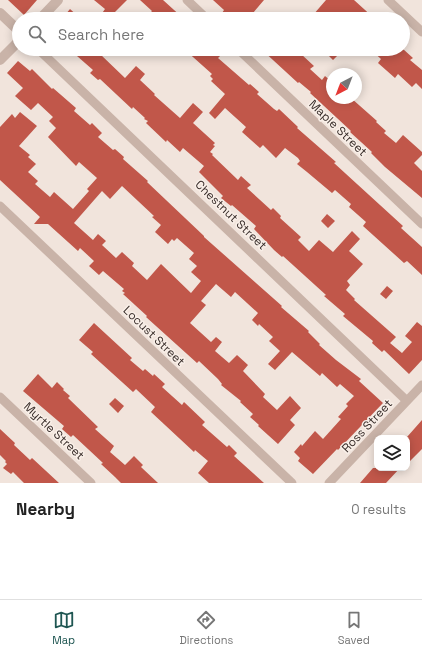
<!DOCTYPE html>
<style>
:root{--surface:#fff;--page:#f6f6f6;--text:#222;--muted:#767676;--line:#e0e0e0;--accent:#1f5652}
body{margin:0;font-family:"Space Grotesk",sans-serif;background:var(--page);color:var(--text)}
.controls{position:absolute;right:12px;bottom:12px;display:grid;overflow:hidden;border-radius:8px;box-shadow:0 2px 10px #0003}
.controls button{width:36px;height:36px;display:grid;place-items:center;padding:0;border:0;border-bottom:1px solid var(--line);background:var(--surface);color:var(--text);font:20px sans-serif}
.compass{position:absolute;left:326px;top:68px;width:36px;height:36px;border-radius:50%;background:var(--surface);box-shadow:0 2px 10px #0003;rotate:222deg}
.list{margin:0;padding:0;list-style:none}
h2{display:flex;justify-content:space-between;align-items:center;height:52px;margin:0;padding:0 16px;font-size:17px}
h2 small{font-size:13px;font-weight:400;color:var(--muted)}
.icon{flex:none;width:22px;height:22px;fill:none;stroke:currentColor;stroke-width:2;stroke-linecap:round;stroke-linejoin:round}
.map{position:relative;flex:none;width:422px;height:483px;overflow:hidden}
.search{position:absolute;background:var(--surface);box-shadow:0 2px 10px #0003;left:12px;right:12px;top:12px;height:44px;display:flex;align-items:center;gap:10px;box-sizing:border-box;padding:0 14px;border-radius:22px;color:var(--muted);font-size:15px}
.sheet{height:116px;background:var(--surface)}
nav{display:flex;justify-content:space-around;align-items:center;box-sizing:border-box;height:56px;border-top:1px solid var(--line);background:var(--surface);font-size:11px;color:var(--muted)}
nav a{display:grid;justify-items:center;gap:2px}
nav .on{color:var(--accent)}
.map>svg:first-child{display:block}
</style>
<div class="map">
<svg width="422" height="483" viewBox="0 0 422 483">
<rect width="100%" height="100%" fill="#f1e4dc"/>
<!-- building -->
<path fill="#c1574a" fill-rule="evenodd" d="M8,0H37L24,15Z
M94,0H127L108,19H98L105,9Z
M140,0H163L184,19H145L152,11Z
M213,0H264L253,13L259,19H229L222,13L224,10Z
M326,0H354L375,19H318L313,15Z
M70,9L81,19H69L65,15Z
M69,49H104L100,54L125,78L136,66L145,74L140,80L155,94L154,95L180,118L193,103L203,112L193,123L215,143L213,145L215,146L210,152L213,154L212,155L238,180L241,176L251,185L247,188L271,210L273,208L281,216L280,218L301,237L298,240L309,251L319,240L333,252L352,231L360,239L349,251L363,264L347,281L350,285L346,290L355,299L354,300L396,337L390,343L402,353L412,342L405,336L417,322L422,326V360L409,374L384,350L382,352L372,343L373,341L343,316L345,314L324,296L326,295L283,256L282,257L274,250L254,229L256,226L232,205L231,206L221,198L223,196L199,172L204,166L183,148L180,152L167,140L166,142L146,123L148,121L144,119L145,118L133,107L132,109L100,79L98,80L90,73L93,70Z
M184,49H213L221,55L218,58L249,85L250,84L259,92L257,94L274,109L277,111L279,109L298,127L297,128L336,162L334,163L403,226L401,228L422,247V275L407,261L404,263L363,226L366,222L349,207L351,204L335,190L332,193L307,172L297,164L300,161L298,158L285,148L276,158L263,145L260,148L242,132L246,127L225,108L215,119L209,113L225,94L211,81L213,79L210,76L212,74Z
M261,49H306L301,54L314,66L310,69L322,80L325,76L332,82V98H351L377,121L376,122L386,131L384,133L396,143L403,135L422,152V155L414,163L422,171V198L385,167L371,153L372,152L350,132L351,131L310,93L311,92L299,82L298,83Z
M322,49H335L340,53L333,60Z
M370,49H403L413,58L410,60L422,70V89L416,83L412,87L398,74L395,78L378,63L381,59Z
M18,61L30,71L32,69L52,89L53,88L76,108L74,111L90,125L92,123L102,133L98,137L113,150L115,149L124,157L123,159L148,181L147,182L204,236V237L282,306L281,307L309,331L308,332L320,344L319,345L336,360L361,379L359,381L383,403L338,450L337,449L313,474L298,461L300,458L294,452L301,444L302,446L315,431L323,439L341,419L338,417L348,406L346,404L354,396L340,384L337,387L322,373L320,376L292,352L275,370L268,364L280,351L269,341L273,337L259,324L258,326L252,320L258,313L235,292L231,297L216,284L201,301L206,305L190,323L211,342L216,337L222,342L215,351L229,363L237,355L248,365L243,371L265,394L263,397L277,410L290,396L301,408L290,420L295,425L278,444L258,426L259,425L250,417L253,414L240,402L241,401L221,385L222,384L218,379L199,361L197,363L146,317L147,316L123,294L125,293L122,291L124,289L103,271L99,275L89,266L94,261L80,248L78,251L48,224H34L40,217L0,180V127L12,114L15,118L20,112L37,126L19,146L30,155L28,157L36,164L28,172L38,181L35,184L50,197L54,192L73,209L89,191L87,189L97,178L79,162L76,166L48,137L56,128L49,121L53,117L38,103L31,110L15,96L23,88L7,73ZM122,186L154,216L152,217L161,225L155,232L168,244L172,239L174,241L177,238L194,253L189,259L197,266L191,272L201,281L191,293L161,264L147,280L132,266L134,263L122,252L116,258L102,245L106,241L98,234L93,240L74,223L102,191L110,199Z
M327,214L335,221L328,228L321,221Z
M387,286L393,291L386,299L380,294Z
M94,323L132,358L130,360L143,371L145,369L153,376L154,374L165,384L162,387L182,405L184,402L205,422L202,425L227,447L229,445L237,453L234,456L264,483H209L198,473L208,461L195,450L194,452L151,412L155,407L136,389L133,392L91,354L93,352L79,340Z
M38,374L52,388L57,382L64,389L63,390L70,396L68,398L98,427L95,429L114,446L110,452L125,465L134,456L143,465L141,467L158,483H121L115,477L101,464L103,463L73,435L71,437L62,429L64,426L23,391Z
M115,398L124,406L118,413L109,404Z
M422,420V449L407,464V437Z
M0,429L15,443L14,445L30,460L32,458L59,483H24L13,472L11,474L3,468L7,464L5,462L6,461L0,455Z
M373,468H400L386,483H360Z"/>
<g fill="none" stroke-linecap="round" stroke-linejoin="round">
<!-- minor -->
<path stroke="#c9b3a8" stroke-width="9" d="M187,0L207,19
M388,0L422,32
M38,49L407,401
M238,49L422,224
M0,206L292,483
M0,397L91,483
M329,483L422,385"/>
<!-- tertiary -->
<path stroke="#c9b3a8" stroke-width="10" d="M0,13L19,31
M40,19L58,0
M0,60L19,41"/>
</g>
<g text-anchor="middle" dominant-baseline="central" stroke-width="3" stroke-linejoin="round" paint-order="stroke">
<!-- street labels -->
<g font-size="12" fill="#362b28" stroke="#f9efe8">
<text transform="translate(338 128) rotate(44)">Maple Street</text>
<text transform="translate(231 215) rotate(44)">Chestnut Street</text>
<text transform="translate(154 336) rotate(44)">Locust Street</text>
<text transform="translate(367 426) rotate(-47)">Ross Street</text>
<text transform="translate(54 431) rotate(43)">Myrtle Street</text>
</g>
</g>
</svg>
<div class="controls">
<button><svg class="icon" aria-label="layers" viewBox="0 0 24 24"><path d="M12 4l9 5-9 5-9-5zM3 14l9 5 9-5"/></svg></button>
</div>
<svg class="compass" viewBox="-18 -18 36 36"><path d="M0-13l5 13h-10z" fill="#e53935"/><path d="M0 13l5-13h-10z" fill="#767676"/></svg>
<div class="search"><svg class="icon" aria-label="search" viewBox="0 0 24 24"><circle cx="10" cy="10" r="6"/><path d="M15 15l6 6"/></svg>Search here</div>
</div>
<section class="sheet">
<h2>Nearby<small>0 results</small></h2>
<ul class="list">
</ul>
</section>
<nav>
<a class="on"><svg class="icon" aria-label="map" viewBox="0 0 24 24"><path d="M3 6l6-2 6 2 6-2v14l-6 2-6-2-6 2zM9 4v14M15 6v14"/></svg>Map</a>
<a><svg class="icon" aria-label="directions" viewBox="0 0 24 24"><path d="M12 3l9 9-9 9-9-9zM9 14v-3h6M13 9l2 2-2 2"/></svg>Directions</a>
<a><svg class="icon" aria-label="saved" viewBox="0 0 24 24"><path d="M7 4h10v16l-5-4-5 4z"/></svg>Saved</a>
</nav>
